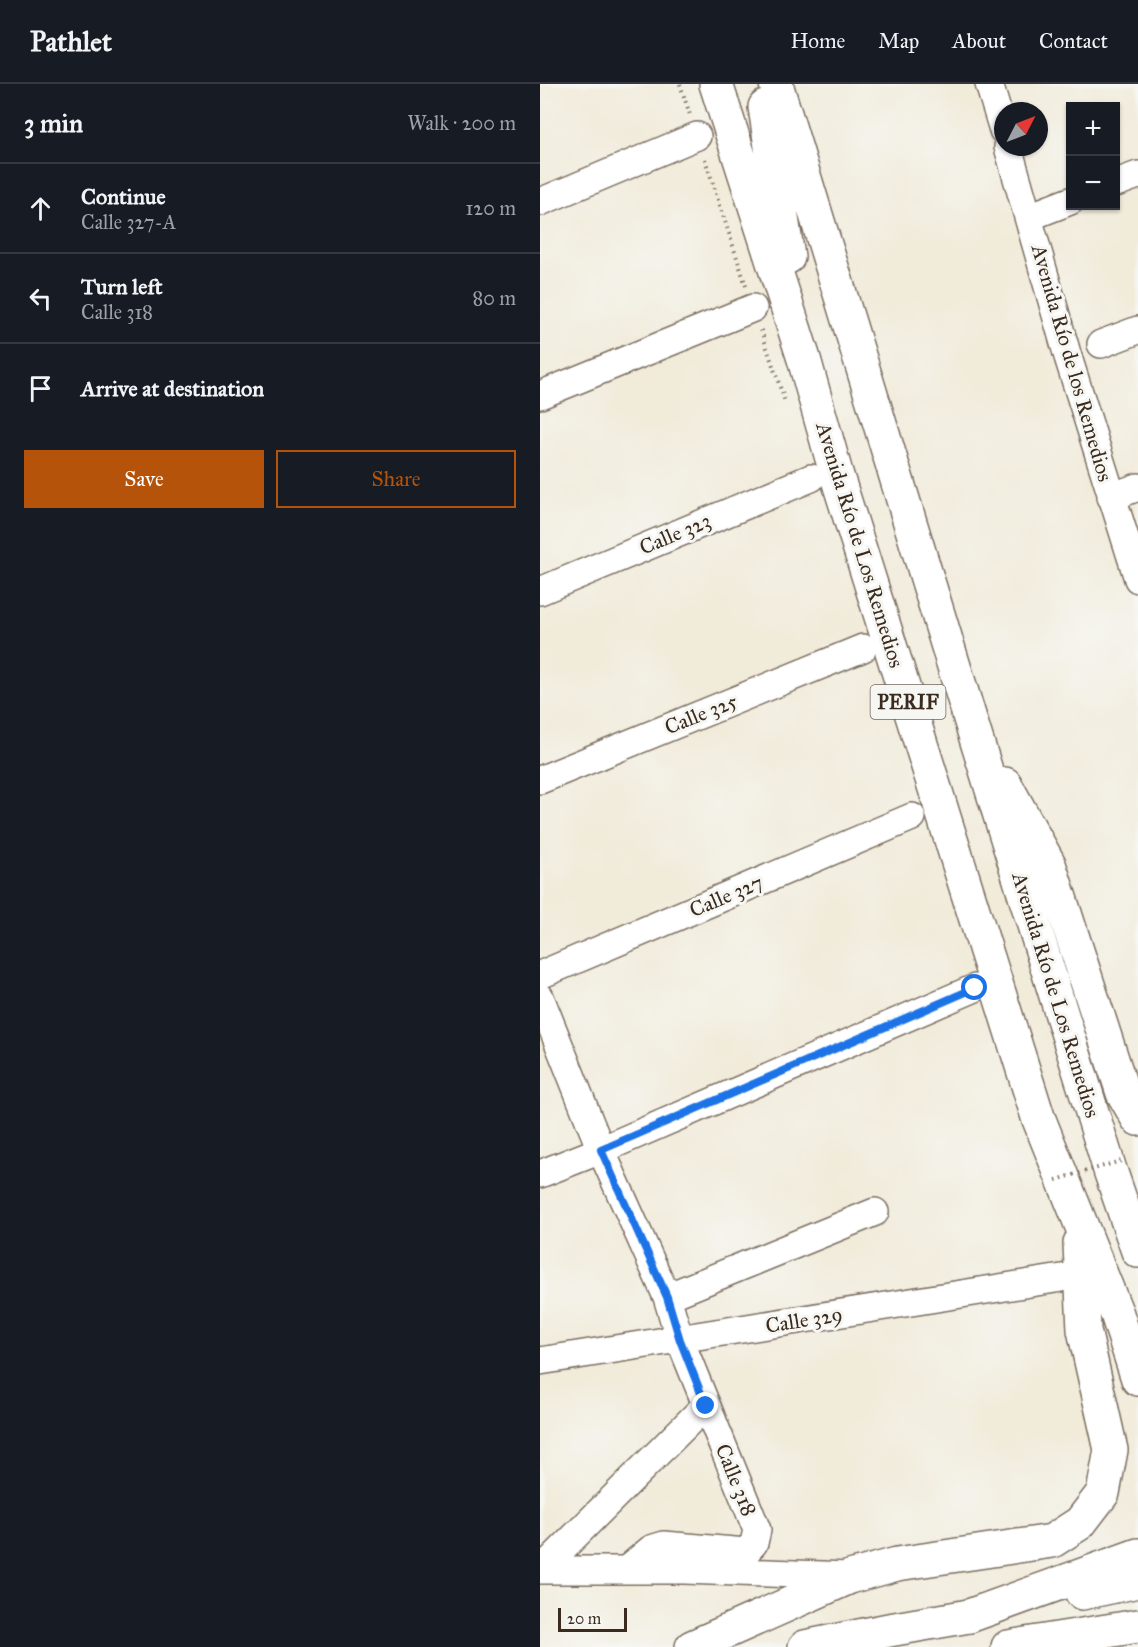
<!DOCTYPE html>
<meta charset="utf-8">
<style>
:root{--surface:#171b24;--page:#242831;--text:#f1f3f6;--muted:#9ea1a6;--line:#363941;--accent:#b45309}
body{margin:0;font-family:"IM FELL Great Primer",serif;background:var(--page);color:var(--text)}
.controls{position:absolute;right:18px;top:18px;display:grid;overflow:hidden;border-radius:0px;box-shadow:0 2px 4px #0004}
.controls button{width:54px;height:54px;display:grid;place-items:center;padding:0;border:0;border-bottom:2px solid var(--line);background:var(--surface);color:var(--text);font:30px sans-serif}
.compass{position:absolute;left:454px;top:18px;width:54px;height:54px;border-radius:50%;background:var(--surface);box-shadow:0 2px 4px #0004;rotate:48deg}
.scale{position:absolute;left:18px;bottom:15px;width:69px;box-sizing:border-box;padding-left:6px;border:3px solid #3b2a1e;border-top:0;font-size:16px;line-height:21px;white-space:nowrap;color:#3b2a1e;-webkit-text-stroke:4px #f6f6f2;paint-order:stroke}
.stop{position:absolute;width:18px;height:18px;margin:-14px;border:4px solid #1a73e8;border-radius:50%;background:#fff}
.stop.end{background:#1a73e8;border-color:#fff;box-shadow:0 2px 6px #0008}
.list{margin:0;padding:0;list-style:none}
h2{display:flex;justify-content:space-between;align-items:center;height:78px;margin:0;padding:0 24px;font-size:26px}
h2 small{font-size:20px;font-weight:400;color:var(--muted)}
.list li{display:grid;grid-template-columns:39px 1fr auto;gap:18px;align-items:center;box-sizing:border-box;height:90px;padding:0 24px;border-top:2px solid var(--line)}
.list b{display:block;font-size:22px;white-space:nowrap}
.list p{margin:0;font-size:20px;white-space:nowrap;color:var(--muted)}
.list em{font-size:20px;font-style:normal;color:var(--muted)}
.actions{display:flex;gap:12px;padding:18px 24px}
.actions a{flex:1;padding:14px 0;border:2px solid var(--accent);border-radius:0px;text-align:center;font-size:21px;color:var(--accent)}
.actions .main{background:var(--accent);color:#fff}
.icon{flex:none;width:33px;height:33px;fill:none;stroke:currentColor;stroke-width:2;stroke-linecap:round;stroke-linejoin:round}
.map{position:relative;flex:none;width:598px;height:1563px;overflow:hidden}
header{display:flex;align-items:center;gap:36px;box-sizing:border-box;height:84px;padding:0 30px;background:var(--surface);border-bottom:2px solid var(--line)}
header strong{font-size:28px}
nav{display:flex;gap:33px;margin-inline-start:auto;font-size:21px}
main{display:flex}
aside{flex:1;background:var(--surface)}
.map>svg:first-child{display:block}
</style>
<header>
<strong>Pathlet</strong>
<nav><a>Home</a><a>Map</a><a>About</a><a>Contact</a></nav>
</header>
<main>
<aside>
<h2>3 min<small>Walk · 200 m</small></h2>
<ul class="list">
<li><svg class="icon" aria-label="ahead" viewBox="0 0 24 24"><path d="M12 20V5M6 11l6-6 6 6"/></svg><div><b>Continue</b><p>Calle 327-A</p></div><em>120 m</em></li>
<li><svg class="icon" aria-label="left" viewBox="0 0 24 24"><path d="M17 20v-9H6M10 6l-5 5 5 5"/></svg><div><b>Turn left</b><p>Calle 318</p></div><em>80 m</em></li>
<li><svg class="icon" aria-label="arrive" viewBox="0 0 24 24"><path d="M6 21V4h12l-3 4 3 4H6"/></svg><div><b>Arrive at destination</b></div></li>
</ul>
<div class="actions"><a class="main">Save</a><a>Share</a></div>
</aside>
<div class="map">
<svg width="598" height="1563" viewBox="0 0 598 1563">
<rect width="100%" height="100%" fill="#f6f6f2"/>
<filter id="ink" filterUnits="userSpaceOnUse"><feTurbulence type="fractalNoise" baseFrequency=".0167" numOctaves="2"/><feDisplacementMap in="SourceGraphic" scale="12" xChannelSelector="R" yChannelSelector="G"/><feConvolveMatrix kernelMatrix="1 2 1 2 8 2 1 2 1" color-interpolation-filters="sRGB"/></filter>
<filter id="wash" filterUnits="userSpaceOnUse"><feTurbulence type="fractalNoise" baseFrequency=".008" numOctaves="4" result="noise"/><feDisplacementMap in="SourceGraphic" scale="24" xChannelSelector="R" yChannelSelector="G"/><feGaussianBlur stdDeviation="1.35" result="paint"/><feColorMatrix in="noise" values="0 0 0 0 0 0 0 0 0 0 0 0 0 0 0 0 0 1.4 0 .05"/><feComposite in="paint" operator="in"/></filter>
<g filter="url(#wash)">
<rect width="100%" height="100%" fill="#f1ebda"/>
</g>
<g filter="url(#ink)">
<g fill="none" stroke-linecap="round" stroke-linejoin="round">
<defs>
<path id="minor" d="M449,0L463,46
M468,63L528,273L598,495
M576,99L598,91
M0,118L157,52
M489,133L530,117
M561,260L598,246
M0,311L213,224
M571,413L598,403
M0,507L271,394
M0,696L323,564
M0,891L372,733
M0,913L61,1066L127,1213L140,1256L217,1446L214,1459L206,1468L124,1461L111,1465L86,1486
M0,1090L61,1066L435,904
M127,1213L335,1128
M0,1277L528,1193
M2,1485L166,1321
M0,1486H144L309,1492"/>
<path id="major" d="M265,1563L349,1546L429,1532"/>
<path id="highway" d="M176,0L264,275L296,389L498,1033L577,1230L598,1295
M236,0L431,638L570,1086L598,1167
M225,23L248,173
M465,700L509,780L583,1009L598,1035
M542,1509L598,1497
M429,1532L598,1471
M152,1563L310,1493L357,1480L512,1457L540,1439L563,1409L571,1366L544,1246L540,1159
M468,1563L598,1542"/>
</defs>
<!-- minor casing -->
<use href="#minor" stroke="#7b6e60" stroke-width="30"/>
<!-- major casing -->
<use href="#major" stroke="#7b6e60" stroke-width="36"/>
<!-- highway casing -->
<use href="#highway" stroke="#7b6e60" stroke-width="36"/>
<!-- path -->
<path stroke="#7b6e60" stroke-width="4" stroke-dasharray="1.5 4.5" stroke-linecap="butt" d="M140,0L150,31
M165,75L206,202
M221,246L245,318"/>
<!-- minor -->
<use href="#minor" stroke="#fff" stroke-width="27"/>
<!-- major -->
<use href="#major" stroke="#fff" stroke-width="33"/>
<!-- highway -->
<use href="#highway" stroke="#fff" stroke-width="33"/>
<!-- path-bridge -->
<path stroke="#7b6e60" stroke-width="4" stroke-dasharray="1.5 4.5" stroke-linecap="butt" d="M516,1096L581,1077"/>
</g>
</g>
<g fill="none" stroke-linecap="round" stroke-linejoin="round" filter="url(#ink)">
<!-- route -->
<path stroke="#1a73e8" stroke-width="8" d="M166,1322L140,1256L127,1213L61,1066L435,904"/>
</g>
<g text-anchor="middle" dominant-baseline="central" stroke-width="6" stroke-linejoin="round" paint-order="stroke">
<!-- shield labels -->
<rect fill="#f6f6f2" stroke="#73675e" stroke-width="1.5" x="330.5" y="601" width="75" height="34" rx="4.5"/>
<g font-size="20" font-weight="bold" fill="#3b2a1e">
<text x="368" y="618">PERIF</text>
</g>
<!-- street labels -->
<g font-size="21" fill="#3b2a1e" stroke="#f6f6f2">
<text transform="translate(532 279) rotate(74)">Avenida Río de los Remedios</text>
<text transform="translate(135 450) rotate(-23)">Calle 323</text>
<text transform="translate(320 461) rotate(73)">Avenida Río de Los Remedios</text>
<text transform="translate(161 630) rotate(-22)">Calle 325</text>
<text transform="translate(186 812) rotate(-23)">Calle 327</text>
<text transform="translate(516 911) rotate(73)">Avenida Río de Los Remedios</text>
<text transform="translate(264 1236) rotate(-9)">Calle 329</text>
<text transform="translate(196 1396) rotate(68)">Calle 318</text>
</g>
</g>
</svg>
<div class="controls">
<button>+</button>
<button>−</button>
</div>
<svg class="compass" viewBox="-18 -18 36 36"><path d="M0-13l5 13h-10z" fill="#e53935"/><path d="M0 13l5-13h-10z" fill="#9ea1a6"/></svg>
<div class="scale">20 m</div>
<div class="stop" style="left:435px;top:904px"></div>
<div class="stop end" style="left:166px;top:1322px"></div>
</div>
</main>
